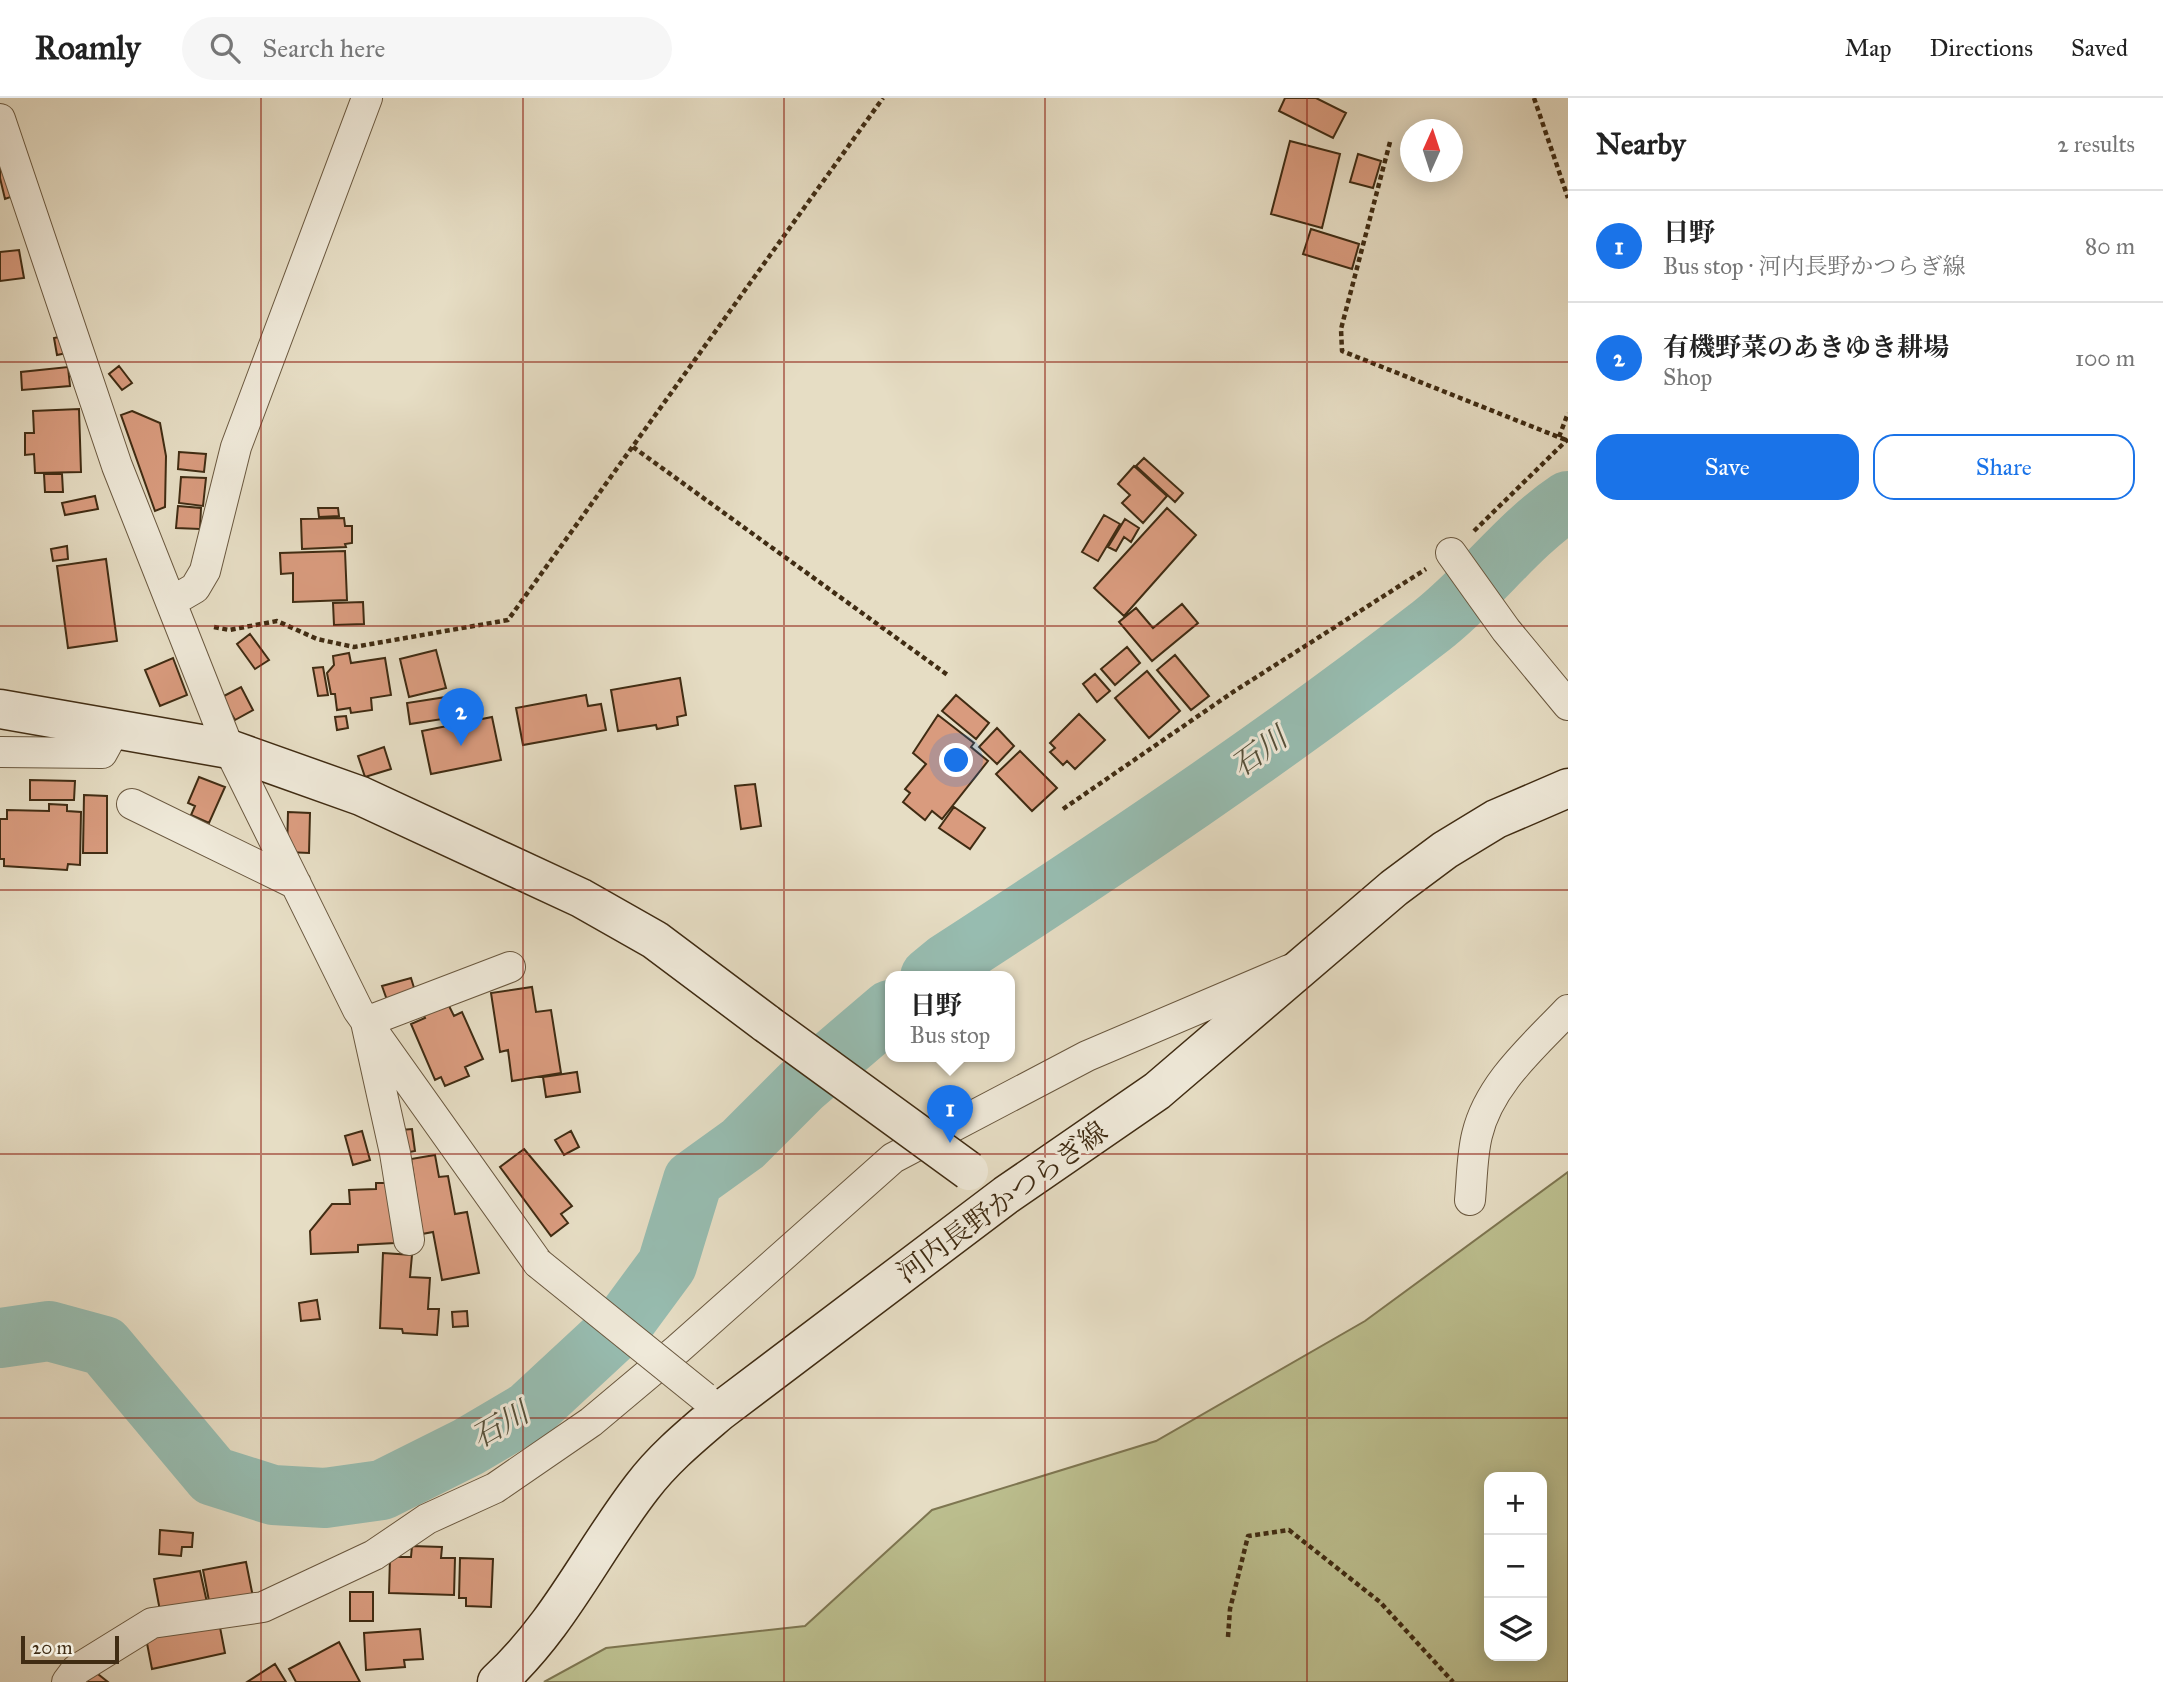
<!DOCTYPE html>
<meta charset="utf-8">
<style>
:root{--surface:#fff;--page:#f6f6f6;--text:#222;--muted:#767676;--line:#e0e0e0;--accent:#1a73e8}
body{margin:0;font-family:"IM FELL Great Primer","Noto Serif JP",serif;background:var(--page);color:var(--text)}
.controls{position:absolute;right:21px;bottom:21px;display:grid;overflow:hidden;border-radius:14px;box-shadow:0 4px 18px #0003}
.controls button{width:63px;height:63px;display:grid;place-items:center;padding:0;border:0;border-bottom:2px solid var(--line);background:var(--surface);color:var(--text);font:35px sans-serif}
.compass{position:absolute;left:1400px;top:21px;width:63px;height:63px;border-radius:50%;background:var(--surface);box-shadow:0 4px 18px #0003;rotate:3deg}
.scale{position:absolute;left:21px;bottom:18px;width:98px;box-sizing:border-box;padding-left:7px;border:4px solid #402c13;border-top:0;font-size:19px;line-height:24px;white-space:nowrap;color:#402c13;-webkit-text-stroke:5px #efe9d9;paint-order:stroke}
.you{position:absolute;left:957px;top:663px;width:24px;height:24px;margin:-18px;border:5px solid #fff;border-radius:50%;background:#1a73e8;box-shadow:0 0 0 10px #1a73e833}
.badge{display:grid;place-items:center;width:46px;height:46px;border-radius:50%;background:var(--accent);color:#fff;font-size:23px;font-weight:700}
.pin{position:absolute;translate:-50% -58px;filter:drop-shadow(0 2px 4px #0008)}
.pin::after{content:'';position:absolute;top:37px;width:24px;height:21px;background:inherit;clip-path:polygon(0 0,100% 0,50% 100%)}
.popup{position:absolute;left:885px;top:873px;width:130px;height:91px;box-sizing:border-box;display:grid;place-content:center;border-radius:14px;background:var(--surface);filter:drop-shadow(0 2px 5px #0005);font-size:23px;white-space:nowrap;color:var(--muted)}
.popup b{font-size:26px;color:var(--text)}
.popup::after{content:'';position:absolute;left:50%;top:100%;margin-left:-14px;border:14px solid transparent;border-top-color:var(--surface)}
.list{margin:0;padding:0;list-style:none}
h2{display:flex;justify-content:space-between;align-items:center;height:91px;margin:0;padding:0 28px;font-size:30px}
h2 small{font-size:23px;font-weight:400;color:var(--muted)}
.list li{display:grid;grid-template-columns:46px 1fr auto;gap:21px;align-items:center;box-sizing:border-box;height:112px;padding:0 28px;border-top:2px solid var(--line)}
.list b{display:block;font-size:26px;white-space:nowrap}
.list p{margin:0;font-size:23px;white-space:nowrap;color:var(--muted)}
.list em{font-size:23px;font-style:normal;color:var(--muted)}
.actions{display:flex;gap:14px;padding:21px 28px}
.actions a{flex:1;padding:16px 0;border:2px solid var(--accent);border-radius:21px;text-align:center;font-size:24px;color:var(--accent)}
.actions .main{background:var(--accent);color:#fff}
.icon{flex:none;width:38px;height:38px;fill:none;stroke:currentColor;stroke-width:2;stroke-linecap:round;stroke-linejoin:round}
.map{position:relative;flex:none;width:1568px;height:1584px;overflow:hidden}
header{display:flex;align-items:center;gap:42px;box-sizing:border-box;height:98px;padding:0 35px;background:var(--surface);border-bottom:2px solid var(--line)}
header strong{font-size:33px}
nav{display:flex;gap:38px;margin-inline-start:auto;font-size:24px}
.search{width:490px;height:63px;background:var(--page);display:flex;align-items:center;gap:18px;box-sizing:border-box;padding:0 24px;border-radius:38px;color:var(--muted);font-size:26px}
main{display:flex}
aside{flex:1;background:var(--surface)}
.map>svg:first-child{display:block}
</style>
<header>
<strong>Roamly</strong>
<div class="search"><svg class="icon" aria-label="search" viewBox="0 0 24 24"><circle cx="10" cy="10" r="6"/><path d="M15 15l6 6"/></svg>Search here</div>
<nav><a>Map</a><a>Directions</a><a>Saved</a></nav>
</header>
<main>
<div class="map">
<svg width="1568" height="1584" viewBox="0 0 1568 1584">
<rect width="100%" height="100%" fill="#e6ddc4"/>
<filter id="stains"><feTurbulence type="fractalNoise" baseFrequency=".00286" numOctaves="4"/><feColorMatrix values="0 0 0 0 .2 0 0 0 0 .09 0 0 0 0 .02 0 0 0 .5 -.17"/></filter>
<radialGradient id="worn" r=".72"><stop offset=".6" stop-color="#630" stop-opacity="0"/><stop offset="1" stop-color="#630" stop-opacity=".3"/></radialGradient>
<!-- green -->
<path fill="#bcbf8f" stroke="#7e7651" stroke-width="2" fill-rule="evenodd" d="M1568,1074V1584H544L606,1550L805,1528L932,1412L1156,1343L1365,1223ZM1489,1379H1542V1558H1489Z"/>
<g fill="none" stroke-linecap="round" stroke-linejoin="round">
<!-- river -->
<path stroke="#97bcb0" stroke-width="60" d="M930,879L947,865C1112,758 1275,649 1431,528C1480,490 1516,438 1568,403
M0,1240L49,1233L104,1248L213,1378L273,1397L325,1400L382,1392L468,1349L529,1313L625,1224L667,1167L693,1082L743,1046L801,988L890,912"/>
</g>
<!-- building -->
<path fill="#d99b7e" stroke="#402c13" stroke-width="2" d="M1285,0H1316L1346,15L1333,40L1279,13Z
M1290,43L1340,56L1322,130L1271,116Z
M1358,56L1381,63L1373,90L1350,84Z
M0,63L19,96L5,101L0,80Z
M1311,131L1359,146L1352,171L1303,156Z
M19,152L24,180L0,183V154Z
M64,238L67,255L57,257L54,240Z
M119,268L132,285L122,292L109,276Z
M68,269L70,288L22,292L21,274Z
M79,311L81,374L35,375L34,356L25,357V335H34L33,313Z
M132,313L160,325L166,358L165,409L155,413L121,317Z
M179,354L206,356L204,374L178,371Z
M1144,360L1183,395L1175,404L1136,368Z
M1134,368L1167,398L1143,425L1122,405L1130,397L1118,386Z
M44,376H62L63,394H45Z
M181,379L206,380L203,408L179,405Z
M95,398L98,411L65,417L62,405Z
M178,408L201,410L200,431L176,430Z
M318,410H338L339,418L319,419Z
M1167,410L1196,437L1124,518L1094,490Z
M1104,417L1120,426L1098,463L1082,454Z
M344,420L345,428H352V445L345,446L346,449L302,451L301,421Z
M1125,421L1139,430L1131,444L1124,439L1116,453L1108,449Z
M67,448L68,461L53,463L51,451Z
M345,453L347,502L293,504V475L281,476L280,455Z
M106,461L117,543L68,550L57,468Z
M363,504L364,526L334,527L333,505Z
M1182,506L1198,525L1152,563L1119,524L1136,510L1153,530Z
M250,536L269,562L255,571L237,546Z
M1127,549L1140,565L1115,587L1101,571Z
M436,552L446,590L409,599L400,561Z
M349,555L351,565L385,560L391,597L371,600L372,612L351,615L350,610L337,612L335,596H331L327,575L334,567L333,558Z
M1175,557L1209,598L1191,612L1157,572Z
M173,560L187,597L160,608L145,572Z
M323,569L328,597L318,598L313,570Z
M1147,573L1180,613L1149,640L1115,600Z
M1095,576L1110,593L1097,604L1083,586Z
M680,580L686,617L677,619L678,627L657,631L656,627L618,633L611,592Z
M241,589L253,612L235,622L222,599Z
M586,597L588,608L601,606L606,632L523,647L516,610Z
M956,597L989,625L976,641L942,613Z
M446,599L449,620L410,626L407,605Z
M1079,616L1105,642L1075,671L1067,663L1063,667L1050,654L1055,650L1050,645Z
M938,617L974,645L971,649L988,663L942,721L932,713L925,722L903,704L910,695L905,691L926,666L913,655Z
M346,618L348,630L337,632L335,619Z
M492,619L501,662L431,676L422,633Z
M997,630L1014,648L997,666L979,649Z
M384,649L391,671L365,679L358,658Z
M1020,653L1057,690L1032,713L996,676Z
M199,679L225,689L209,725L191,717L195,708L188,705Z
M30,682L75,683L74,702H30Z
M755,686L761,728L741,731L735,688Z
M84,697L107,698V755H83Z
M49,706L67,707V713L81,714L80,767L68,766L67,772L4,768V761H0V721H7V712L49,713Z
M954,709L985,730L970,751L939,730Z
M288,714L310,715L309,755L287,754Z
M411,880L415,893L387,902L382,888Z
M532,889L536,914L551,912L561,975L512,983L508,952L500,954L491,895Z
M446,902L454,918L462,914L483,961L465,969L469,978L445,988L441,979L435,982L411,926L425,920L422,913Z
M577,974L580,994L546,999L543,979Z
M412,1031L415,1053L404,1055L401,1032Z
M362,1033L370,1062L353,1067L345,1038Z
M571,1033L579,1049L564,1057L555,1042Z
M524,1051L572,1108L561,1116L568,1125L551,1138L500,1069Z
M435,1057L439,1079L448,1078L455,1116L467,1114L479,1175L442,1182L433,1134L422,1136L411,1061Z
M376,1085H393L395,1145L358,1147V1154L311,1156L310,1133L332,1106H350L349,1092L376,1091Z
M383,1155L412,1157L410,1179L430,1180L428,1211H439L437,1237L403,1235L402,1231L380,1230Z
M317,1202L320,1221L301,1223L299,1205Z
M467,1213L468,1228L453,1229L452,1214Z
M160,1432L193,1435L192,1449H182L181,1458L159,1456Z
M412,1448L442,1449L441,1460H455L454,1497L389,1495L390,1459H411Z
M460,1460L493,1461L491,1509L466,1508V1500H459Z
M246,1464L253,1499L210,1508L203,1472Z
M200,1473L208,1509L161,1518L154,1481Z
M350,1494H373V1523H350Z
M218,1519L225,1555L152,1571L145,1535Z
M420,1531L423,1561L404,1562L405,1569L366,1572L364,1535Z
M339,1544L360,1584H296L289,1571Z
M275,1566L286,1584H247Z
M89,1569L108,1584H77Z"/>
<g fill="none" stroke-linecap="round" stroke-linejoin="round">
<defs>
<path id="street" d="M0,21L117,368L229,651L358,912L538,1165
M1451,455L1506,532L1568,607
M171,504L195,490L205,473L236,349L367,0
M0,654L102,655L114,633
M132,706L296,786
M1470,1102C1472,1081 1472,1057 1477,1037C1489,986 1533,949 1568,912
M409,1142L395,1055L366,924L510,869
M67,1584L76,1572L152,1525L263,1509L374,1457L427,1421L495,1390L591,1324L678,1251L893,1060L1087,958L1289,872"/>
<path id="secondary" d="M0,611L229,651L361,698L581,800L655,842L767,926
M497,1584C560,1526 591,1455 642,1389C664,1360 691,1338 719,1314L1006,1097L1157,993L1394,790L1445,752L1496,721L1568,690"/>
</defs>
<!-- street casing -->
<use href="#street" stroke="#6a583f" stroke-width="32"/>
<!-- secondary casing -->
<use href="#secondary" stroke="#402c13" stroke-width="41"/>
<!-- path -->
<path stroke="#402c13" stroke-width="4.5" stroke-dasharray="5 3.5" stroke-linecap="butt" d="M1534,0L1568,100
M1390,44L1341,231L1342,253L1566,342
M1559,339L1568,315
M633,349L949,578
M1474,433L1568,341
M214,529L229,532L277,523L317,541L354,549L508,522L883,0
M1063,711L1233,594L1426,471
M1228,1539L1230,1511L1248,1438L1289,1432L1380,1504L1453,1584"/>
<!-- street -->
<use href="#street" stroke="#efe9d9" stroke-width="30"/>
<!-- secondary -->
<use href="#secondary" stroke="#efe9d9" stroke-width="38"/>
<defs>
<path id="street-bridge" d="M538,1165L704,1299"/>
<path id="secondary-bridge" d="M767,926L969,1073"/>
</defs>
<!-- street-bridge casing -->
<use href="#street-bridge" stroke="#6a583f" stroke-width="32" stroke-linecap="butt"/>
<!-- secondary-bridge casing -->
<use href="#secondary-bridge" stroke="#402c13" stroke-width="41" stroke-linecap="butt"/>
<!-- street-bridge -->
<use href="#street-bridge" stroke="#efe9d9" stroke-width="30"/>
<!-- secondary-bridge -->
<use href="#secondary-bridge" stroke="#efe9d9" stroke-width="38"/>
</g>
<!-- grid -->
<path fill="none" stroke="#8f2418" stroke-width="2" stroke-opacity="0.55" d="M261,0V1584M523,0V1584M784,0V1584M1045,0V1584M1307,0V1584M0,264H1568M0,528H1568M0,792H1568M0,1056H1568M0,1320H1568"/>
<g text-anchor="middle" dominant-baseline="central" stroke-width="6" stroke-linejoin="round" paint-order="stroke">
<!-- street labels -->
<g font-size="28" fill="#402c13" stroke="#efe9d9">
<text transform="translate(1002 1104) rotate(-36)">河内長野かつらぎ線</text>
</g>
<!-- water labels -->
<g font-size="30" font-style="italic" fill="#56503a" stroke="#efe9d9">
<text transform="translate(1259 654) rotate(-36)">石川</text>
<text transform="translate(500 1327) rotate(-30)">石川</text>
</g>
</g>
<rect width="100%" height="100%" filter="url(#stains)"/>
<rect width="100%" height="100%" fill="url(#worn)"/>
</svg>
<div class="controls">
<button>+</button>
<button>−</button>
<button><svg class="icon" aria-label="layers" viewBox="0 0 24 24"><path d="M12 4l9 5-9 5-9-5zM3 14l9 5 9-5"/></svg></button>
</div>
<svg class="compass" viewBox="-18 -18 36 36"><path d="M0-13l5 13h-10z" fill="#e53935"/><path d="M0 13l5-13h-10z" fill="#767676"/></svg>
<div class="scale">20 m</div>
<div class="you"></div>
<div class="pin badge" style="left:950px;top:1045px">1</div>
<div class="popup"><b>日野</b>Bus stop</div>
<div class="pin badge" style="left:461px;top:648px">2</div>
</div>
<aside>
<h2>Nearby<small>2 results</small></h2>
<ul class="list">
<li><span class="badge">1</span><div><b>日野</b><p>Bus stop · 河内長野かつらぎ線</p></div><em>80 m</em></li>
<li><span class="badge">2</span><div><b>有機野菜のあきゆき耕場</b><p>Shop</p></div><em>100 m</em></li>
</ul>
<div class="actions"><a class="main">Save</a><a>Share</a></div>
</aside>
</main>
